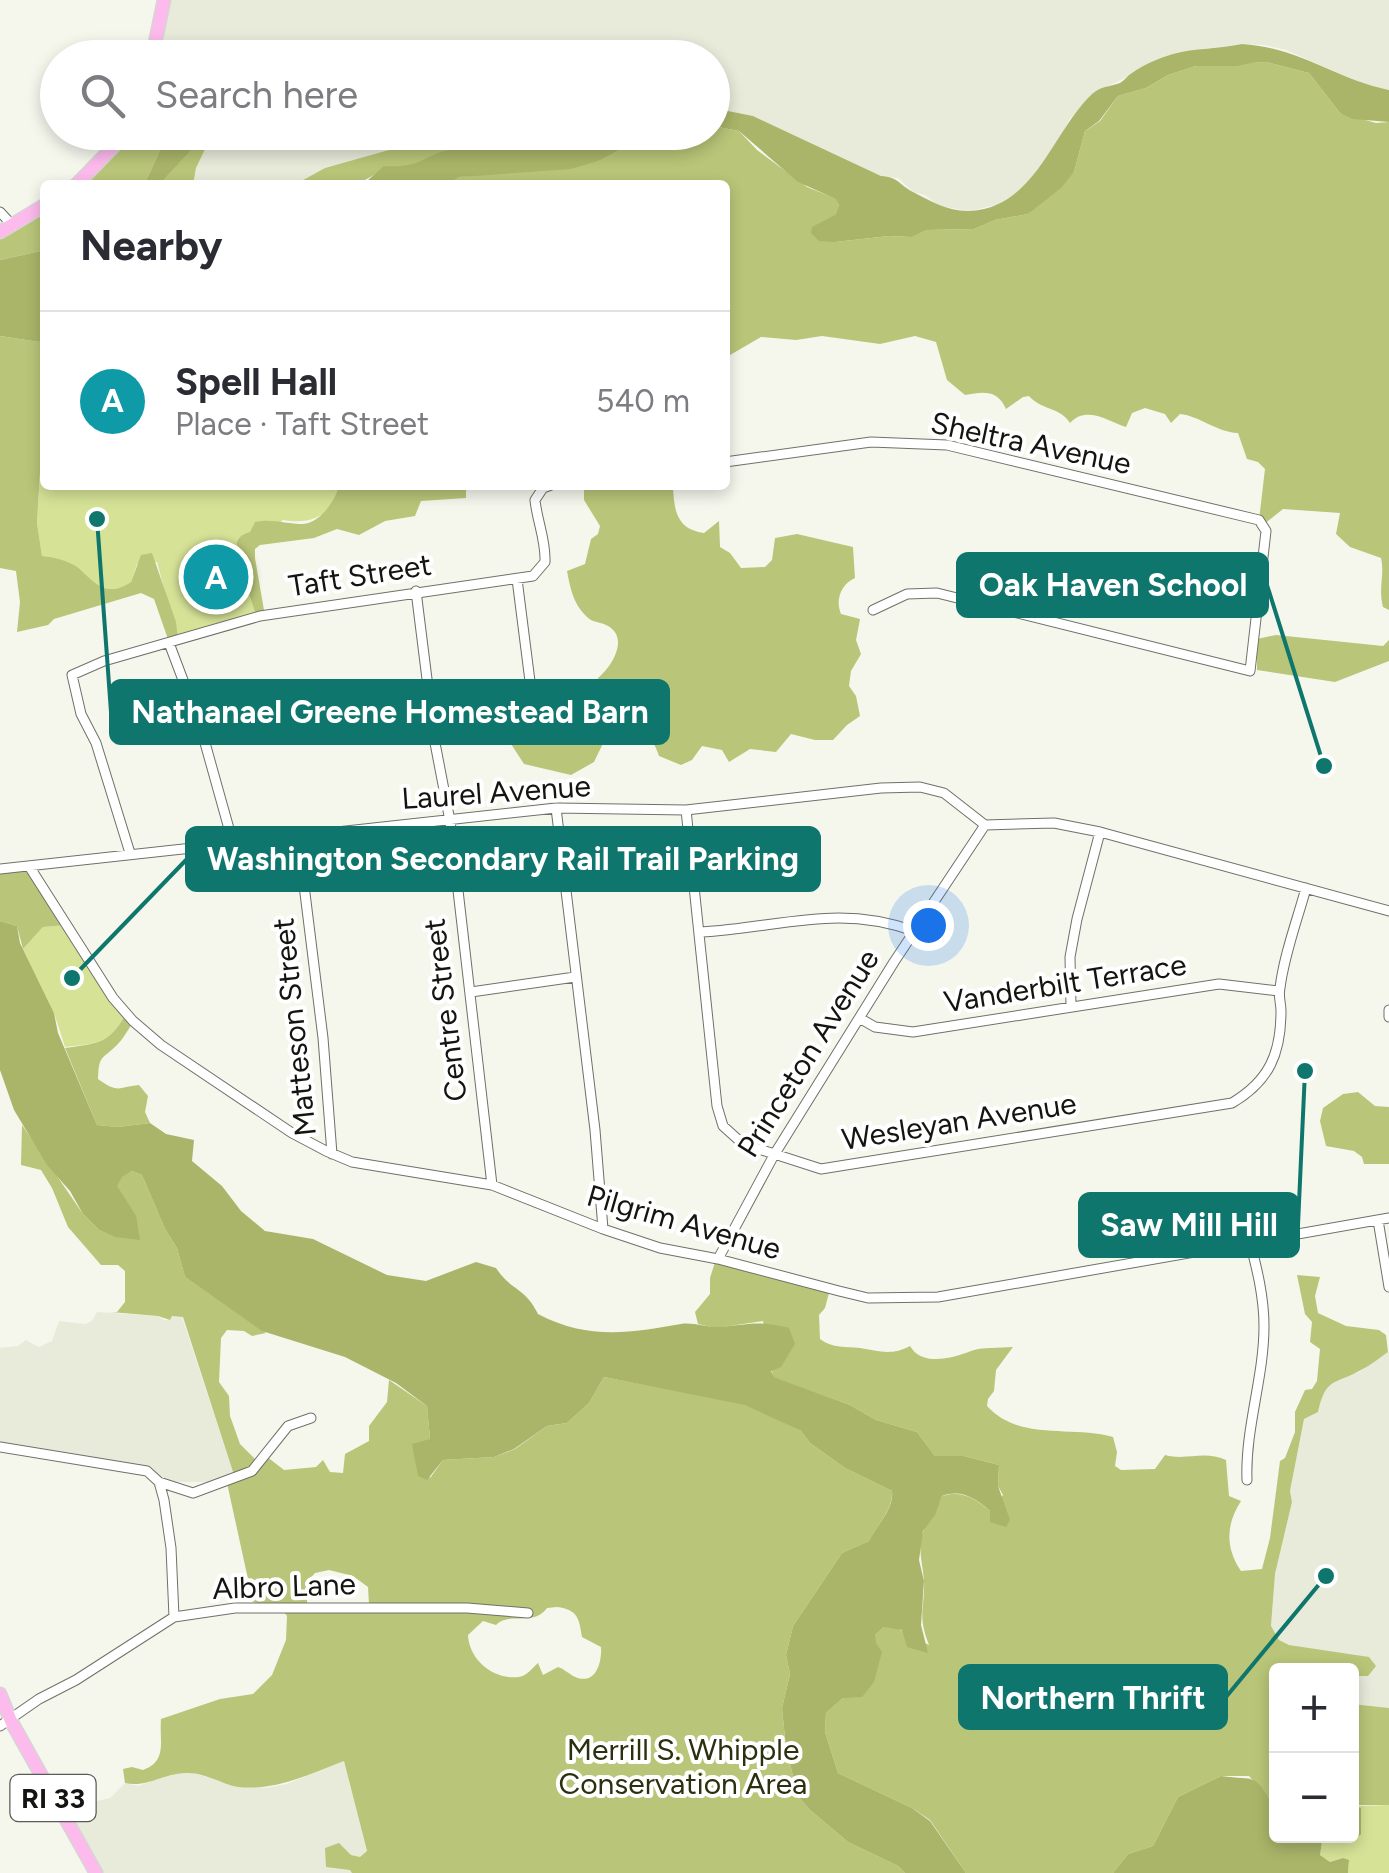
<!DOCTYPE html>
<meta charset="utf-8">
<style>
:root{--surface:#fff;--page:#f7f7f7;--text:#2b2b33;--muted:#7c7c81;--line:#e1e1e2;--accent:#db2777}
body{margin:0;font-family:Figtree,sans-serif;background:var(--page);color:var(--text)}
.controls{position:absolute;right:30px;bottom:30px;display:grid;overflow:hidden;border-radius:10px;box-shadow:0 5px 15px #0003}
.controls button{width:90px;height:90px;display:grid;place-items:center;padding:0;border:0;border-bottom:2px solid var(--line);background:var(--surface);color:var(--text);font:50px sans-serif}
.you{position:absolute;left:928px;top:925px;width:35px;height:35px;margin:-25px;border:8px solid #fff;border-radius:50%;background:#1a73e8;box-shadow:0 0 0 15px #1a73e833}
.badge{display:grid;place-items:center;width:65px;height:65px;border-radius:50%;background:var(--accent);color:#fff;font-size:32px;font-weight:700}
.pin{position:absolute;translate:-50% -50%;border:5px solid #fff;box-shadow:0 2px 10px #0006}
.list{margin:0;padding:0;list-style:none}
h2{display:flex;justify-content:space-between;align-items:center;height:130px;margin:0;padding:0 40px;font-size:42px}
h2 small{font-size:32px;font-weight:400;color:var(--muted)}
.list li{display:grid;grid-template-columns:65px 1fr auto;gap:30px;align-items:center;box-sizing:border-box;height:180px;padding:0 40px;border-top:2px solid var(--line)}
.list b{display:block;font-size:38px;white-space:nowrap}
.list p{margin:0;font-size:32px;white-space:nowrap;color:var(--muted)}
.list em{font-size:32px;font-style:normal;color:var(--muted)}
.icon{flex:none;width:55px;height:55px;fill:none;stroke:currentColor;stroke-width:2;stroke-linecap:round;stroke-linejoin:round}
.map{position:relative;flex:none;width:1389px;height:1873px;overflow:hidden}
.search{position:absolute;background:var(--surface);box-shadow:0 5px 15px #0003;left:40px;top:40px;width:690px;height:110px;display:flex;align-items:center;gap:25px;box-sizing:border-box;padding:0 35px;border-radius:55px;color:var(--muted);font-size:38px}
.panel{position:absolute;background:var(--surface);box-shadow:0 5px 15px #0003;left:40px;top:180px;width:690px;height:310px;border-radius:10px}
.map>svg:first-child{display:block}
</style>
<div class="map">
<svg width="1389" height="1873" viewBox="0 0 1389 1873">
<rect width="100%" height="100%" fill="#f5f7ed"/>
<!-- built -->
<path fill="#e8ebda" d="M163,0H1389V90L1366,85L1286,50L1264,45L1242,44L1176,53L1092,94L1069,120L1060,138L1024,188L999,204L970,211L939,206L925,195L913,192L898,178L881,176L753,116L713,108L712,58H150Z
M207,133H449L325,168L294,185H193L196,168L212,136L201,139Z
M521,133H603L576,144L551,148H523Z
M97,1312L158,1316L164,1320H170L171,1316L182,1317L234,1475L209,1482H160L146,1470L0,1447V1348L18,1346L26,1340L39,1347L52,1341L59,1321L85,1324L92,1321Z
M1388,1352H1389V1708L1352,1704V1676L1369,1658L1289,1645L1279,1640L1271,1627L1275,1574L1292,1502L1290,1491L1304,1419L1318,1412L1322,1394L1334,1379L1359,1372Z
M344,1761L367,1852L360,1857L351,1855L352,1873H96L63,1809L110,1798L125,1783L139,1786L167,1774L191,1772L235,1786L266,1788L287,1784Z"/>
<!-- green -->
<path fill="#d6e397" d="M45,466V485H339C332,516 312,525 283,520L237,556L243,566L257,617L178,640L157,562L137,564L131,582C107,597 98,586 81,570C72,561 54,557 42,556L37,523L40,472Z
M67,925L126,1014C108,1045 98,1043 65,1047L54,1013L23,949L43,927Z
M1389,1805V1873H1348L1349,1863L1343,1858L1330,1862L1320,1855L1322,1842L1328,1837L1356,1839L1359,1806Z"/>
<!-- forest -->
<path fill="#b9c578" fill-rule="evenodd" d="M1266,62L1309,73L1340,113L1376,123L1389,122V610L1383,607C1378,587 1385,575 1381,558L1350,547L1336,534L1340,513L1283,509L1263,525L1259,520L1265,469L1258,462L1247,459L1238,433C1216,432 1200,416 1180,414L1171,423L1165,414L1145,408L1132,413L1126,427C1108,421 1086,405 1070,423C1060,407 1041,410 1029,396L1023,397L1006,409C998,390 984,391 965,395L947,380L936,342L915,336L880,344L822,336L796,340L761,337L725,358V185H446L460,177L601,160L624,148L688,133L712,132L713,126L739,131L757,150L807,187L837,199L839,205L835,215V242L889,236L910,237L927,230L974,229L995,220L1028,214L1074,172L1085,131L1100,121L1118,96L1146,88L1168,75L1196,66Z
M120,133H168L144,185H75Z
M449,133H521L523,148H451L411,167H384C355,193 331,185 294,185L325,168Z
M209,135H212L196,168L193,185H159L201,139Z
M45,205V250L0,260V231Z
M0,336L39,342L45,336V466L40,472L37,523L42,556C54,557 72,561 81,570C98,586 107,597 131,582L141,555L152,553L176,622L178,640L169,642L154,599L141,593L54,619L48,625L17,632L20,602L16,571L0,568Z
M339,485H466V498L421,501L415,516L385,521L359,535L337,529L314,538L260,545L255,549V558L265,616L257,617C253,606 235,550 237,542C240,535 244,534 250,532L255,522C272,518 286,524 303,524C320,523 336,500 339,485Z
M584,485H673C674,510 676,529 704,533L719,521L720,547L730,553L741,568L765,567L772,560L775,538L797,534L853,547L855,578C841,584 835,600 841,614L860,619L856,640L861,654L851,671L849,686L856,696L860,716L847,725L833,740H815L791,734L776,752L750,749L729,762L722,750L702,746L692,760L681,765L659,756C651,729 634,727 608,733L594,762L571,775L524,764L511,744L485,743L489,712L529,714L542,727L562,726L570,717L590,715L597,699L598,678C613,666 630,636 606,625C598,621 592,623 585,615C573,603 570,587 567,571L585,564L591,539L598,534L600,526L584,500Z
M1276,635L1383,646L1389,640V661L1335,682L1257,670V639Z
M26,866L67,925L43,927L23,949L17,926L0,921V870Z
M126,1014L132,1024C127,1031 123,1039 117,1045C102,1060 99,1054 98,1079C119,1094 118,1087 139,1085L148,1096L145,1112L150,1123L118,1127L97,1125L65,1048C98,1043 108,1045 126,1014Z
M1358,1092L1375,1106L1389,1107V1164H1364L1362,1157L1354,1151L1326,1146L1320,1121L1323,1108L1343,1094Z
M22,1125L83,1214L99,1230L116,1237L136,1215L116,1186L121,1177L132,1171L142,1175L165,1229L177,1248L185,1277L266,1333L252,1336L244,1331L227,1330L221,1338L219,1382L229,1396L230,1416L240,1444L257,1461L266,1456L284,1470L316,1467L323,1460L330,1472L343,1473L345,1454L369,1441V1426L387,1402L389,1380L427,1406L430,1439L422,1444L430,1478L443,1460L494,1457L515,1449L547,1426L567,1423L589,1403L604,1377L745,1404L801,1431L810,1443L845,1468L892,1491C893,1511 877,1524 869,1541L842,1553L793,1626L786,1655L790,1674L782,1708L786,1748L798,1796L810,1810L848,1842L898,1866L905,1873H352L350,1870L326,1867L325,1848L339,1843L351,1855L360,1857L367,1851L344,1761C309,1774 277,1791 238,1787C221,1784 204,1772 186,1773C164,1773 147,1788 125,1783L123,1769L132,1767L143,1770C168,1761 159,1741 161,1719L220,1699L253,1694L272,1675L286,1640L287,1616L281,1608L253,1602L227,1483L234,1475L183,1317L172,1316L170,1320L158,1316L111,1312H117L125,1302V1271L118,1265H101L68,1227L52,1188L41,1170L21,1165ZM329,1570L353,1576L368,1587L369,1605L307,1606V1582L315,1573ZM557,1607C578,1610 579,1618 582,1637L601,1647C602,1664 595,1687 573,1676C568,1673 564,1669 558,1667L543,1675L538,1663C533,1667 527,1676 519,1677C492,1680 469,1659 468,1635L483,1621L496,1625C511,1611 533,1627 547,1608Z
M716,1259L830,1289L825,1308L819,1315L820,1339C833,1349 846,1346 860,1348C878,1351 892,1356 910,1346C922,1367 953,1358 971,1351C981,1347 1000,1348 1013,1347L996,1370L994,1391L988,1399L987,1406C1020,1442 1071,1425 1113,1437L1117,1452L1115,1466L1121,1470L1155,1469L1165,1455C1186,1461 1204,1450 1226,1460L1229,1496L1241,1501C1226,1524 1225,1548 1241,1571L1262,1569L1270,1538L1280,1461L1285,1458L1295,1432V1412L1305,1390L1312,1389L1317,1381L1320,1349L1310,1342L1312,1322L1305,1314L1297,1275L1320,1277L1315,1296L1318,1313L1346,1326L1379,1330L1386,1335L1388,1352C1379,1358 1371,1365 1361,1370C1334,1385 1326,1377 1318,1412L1304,1419L1290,1491L1292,1502L1275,1574L1271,1626L1279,1640L1289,1645L1369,1657L1376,1666L1368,1676H1352V1670H1276V1806L1249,1776H1221L1178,1797L1153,1846L1128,1854L1113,1873H966L930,1820L912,1808L838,1773L825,1732L826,1713L843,1698L874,1682L875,1635L884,1627H895L929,1645C917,1614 925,1610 924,1581C923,1564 917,1549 923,1532C928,1520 937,1509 942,1496C961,1490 975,1498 990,1511L1003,1495L998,1486L999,1465L964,1456H935L917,1432L876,1420L850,1405L773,1377L763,1321L716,1328L698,1324L695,1312L710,1294V1278Z
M1352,1704L1389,1708V1805H1352Z"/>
<!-- water -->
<path fill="#aab569" d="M1242,44C1302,48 1335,79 1389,90V122L1353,119L1340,113L1309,73L1266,62L1251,63L1237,66H1196L1168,75L1146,88L1118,96L1099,121L1085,131L1074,172L1061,188L1028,214L995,220L974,229L927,230L911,237L889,236L835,242L819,241L811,233L812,227L835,215L839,205L836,199L798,182L739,131L713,126V108L753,116L881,176C899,177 899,185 913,192C930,201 949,212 970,211C1035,208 1052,132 1092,94C1101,86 1109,87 1120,83C1124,81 1127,76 1132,73C1143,65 1159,58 1173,54C1195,48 1219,49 1242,44Z
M168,133H207L159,185H144Z
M603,133H688L624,148L601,160L571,169L460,177L446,185H357L367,181L384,166C421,168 419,158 450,149C482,140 519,151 552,148C571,146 585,137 603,133Z
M45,250V336L39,342L0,336V260Z
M0,921L17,926L20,943L54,1013L58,1033L97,1125L118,1127L150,1123L166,1134L194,1140L192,1161L222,1186L241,1211L265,1231L313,1239L387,1275L426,1281L476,1262L496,1268C511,1291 525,1287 538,1314C587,1340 630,1333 681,1324C694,1322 707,1328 720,1327C748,1325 760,1320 789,1328L795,1344L781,1367L771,1371L774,1377L850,1405L876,1420L917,1432L935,1456H964L999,1465L998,1486L1010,1520L1006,1527L990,1522V1511C975,1498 961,1489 942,1496L935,1515L923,1531L919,1560L924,1581L921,1625L928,1653L907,1647L902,1630L884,1627L875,1635L876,1643L882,1652L874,1682L862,1697L843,1698L826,1713L825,1732L838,1773L912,1808L930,1821L966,1873H905L898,1866L848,1842L810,1810L798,1796L786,1748L782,1708L790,1674L786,1655L793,1626L842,1553L869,1541C877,1524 894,1510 892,1491L845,1468L810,1443L801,1431L745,1405L604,1377L589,1403L567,1423L547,1426L514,1449L494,1457L443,1460L427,1480L418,1476L412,1444L430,1439L427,1406L396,1383L345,1357L262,1331L185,1277L177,1248L165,1229L142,1175L132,1171L122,1177L117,1186L136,1215L140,1240L115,1237L99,1230L83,1214L70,1191L47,1165L14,1110L0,1070Z
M1221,1776C1255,1781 1253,1771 1273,1805L1276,1806V1836H1352V1805L1361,1808V1834L1356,1839L1328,1837L1322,1842L1320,1855L1330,1862L1343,1858L1349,1860L1348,1873H1113L1128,1854L1153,1846L1178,1797Z"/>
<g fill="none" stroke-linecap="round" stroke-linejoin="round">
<defs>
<path id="minor" d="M0,212L13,226
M725,462L871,442L947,445L1259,520L1266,531L1250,671L937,593L907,594L873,610
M517,579L532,697
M416,591L435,743L450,821L492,1185
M169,643L200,725L233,843
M556,808L595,1130L603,1229
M686,810L717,1106L723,1126L743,1144L821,1169L1232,1103C1269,1081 1281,1054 1281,1011C1281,1003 1278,996 1280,988C1284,955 1297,921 1306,888
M298,837L323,1038L332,1154
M130,853L96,743L81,714L72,675L104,661L260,616L533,576L545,562C546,540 537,521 535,500L543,488L551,485
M29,866L113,998L133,1021L161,1045L292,1133L326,1151L352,1162L492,1185L603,1229L660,1248L718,1259L839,1291L868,1298L938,1297L1389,1218
M0,869L556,808L686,810L881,788L920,787L944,793L985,825
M701,932C779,928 837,903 914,931
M471,992L575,977
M1071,1006L1070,957L1077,919L1100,832
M1389,1010V1017
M861,1019L875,1027L913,1032L1219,984L1279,991
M1378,1220L1389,1287
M718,1259L774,1155L894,962L985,825L1054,823L1100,832L1389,911
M0,1447L147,1471L159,1482L164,1500L171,1548L174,1617
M1247,1480C1245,1428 1264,1378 1264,1326C1264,1297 1257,1269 1250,1242
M159,1482L193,1493L252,1471L288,1426L311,1418
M0,1726L39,1699L76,1680L174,1617L235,1608H467L528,1613"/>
<path id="primary" d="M152,58L164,0
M76,185L114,146L121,132
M0,232L45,205
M0,1694L11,1721L96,1873"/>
</defs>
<!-- minor casing -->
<use href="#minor" stroke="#6f7169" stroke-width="11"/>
<!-- primary casing -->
<use href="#primary" stroke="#d5d5d4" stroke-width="15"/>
<!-- minor -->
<use href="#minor" stroke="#fff" stroke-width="9"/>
<!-- primary -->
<use href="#primary" stroke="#fdbaec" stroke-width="12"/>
</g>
<g text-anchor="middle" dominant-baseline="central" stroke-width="8" stroke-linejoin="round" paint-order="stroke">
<!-- shield labels -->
<rect fill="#fff" stroke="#5a5a58" stroke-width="2.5" x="10.5" y="1775" width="85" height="46" rx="8"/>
<g font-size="28" font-weight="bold" fill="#141411">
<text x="53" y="1798">RI 33</text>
</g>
<!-- street labels -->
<g font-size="30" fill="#141411" stroke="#fff">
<text transform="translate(1031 443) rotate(12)">Sheltra Avenue</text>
<text transform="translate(360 575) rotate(-9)">Taft Street</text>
<text transform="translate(496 792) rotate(-4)">Laurel Avenue</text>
<text transform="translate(1065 983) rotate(-9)">Vanderbilt Terrace</text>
<text transform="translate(445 1010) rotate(-97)">Centre Street</text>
<text transform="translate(294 1027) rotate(-96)">Matteson Street</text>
<text transform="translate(808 1053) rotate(-58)">Princeton Avenue</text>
<text transform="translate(959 1121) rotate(-9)">Wesleyan Avenue</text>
<text transform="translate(684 1222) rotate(16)">Pilgrim Avenue</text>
<text transform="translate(284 1586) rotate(-2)">Albro Lane</text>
</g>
<!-- park labels -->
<g font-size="30" fill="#2c300f" stroke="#fff">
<text x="683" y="1749">Merrill S. Whipple<tspan x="683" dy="34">Conservation Area</tspan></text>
</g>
</g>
<!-- callouts -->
<path fill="none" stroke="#0f766e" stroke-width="4" d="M1324 766L1267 585M97 519L111 712M72 978L187 859M1305 1071L1298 1225M1326 1576L1226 1697"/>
<g fill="#0f766e" stroke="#fff" stroke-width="4">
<circle cx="1324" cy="766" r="10"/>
<circle cx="97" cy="519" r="10"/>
<circle cx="72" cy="978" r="10"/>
<circle cx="1305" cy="1071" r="10"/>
<circle cx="1326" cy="1576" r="10"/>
</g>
<g fill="#0f766e" stroke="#0f766e" stroke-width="4">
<rect x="958" y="554" width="309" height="62" rx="10"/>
<rect x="111" y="681" width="557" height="62" rx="10"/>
<rect x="187" y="828" width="632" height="62" rx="10"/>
<rect x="1080" y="1194" width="218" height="62" rx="10"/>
<rect x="960" y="1666" width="266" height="62" rx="10"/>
</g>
<g font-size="32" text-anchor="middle" font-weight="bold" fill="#fff">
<text x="1113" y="596">Oak Haven School</text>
<text x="390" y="723">Nathanael Greene Homestead Barn</text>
<text x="503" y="870">Washington Secondary Rail Trail Parking</text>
<text x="1189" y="1236">Saw Mill Hill</text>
<text x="1093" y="1709">Northern Thrift</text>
</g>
</svg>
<div class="controls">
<button>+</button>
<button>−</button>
</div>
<div class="you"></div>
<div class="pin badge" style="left:216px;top:577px;background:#0f9aa8">A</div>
<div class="search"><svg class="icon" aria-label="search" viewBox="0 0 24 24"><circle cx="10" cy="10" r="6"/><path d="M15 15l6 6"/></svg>Search here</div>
<section class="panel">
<h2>Nearby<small></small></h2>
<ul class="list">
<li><span class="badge" style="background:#0f9aa8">A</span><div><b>Spell Hall</b><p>Place · Taft Street</p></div><em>540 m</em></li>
</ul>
</section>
</div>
